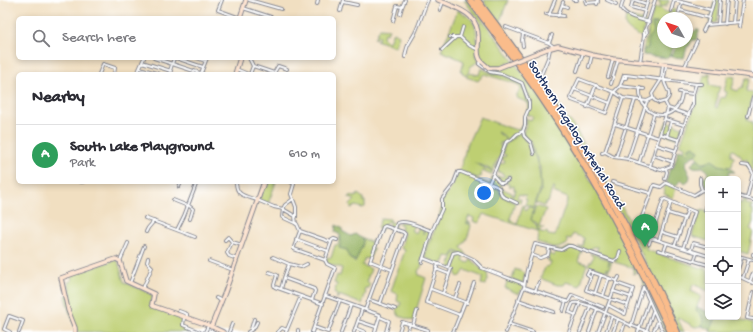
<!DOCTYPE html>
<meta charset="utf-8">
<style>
:root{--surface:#fff;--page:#f2f2f3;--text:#2b2b33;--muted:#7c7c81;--line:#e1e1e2;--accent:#111827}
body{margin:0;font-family:"Gochi Hand",sans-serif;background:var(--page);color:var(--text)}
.controls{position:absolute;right:12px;bottom:12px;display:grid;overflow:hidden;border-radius:6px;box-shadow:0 2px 6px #0003}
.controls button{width:36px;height:36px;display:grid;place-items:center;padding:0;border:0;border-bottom:1px solid var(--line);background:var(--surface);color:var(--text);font:20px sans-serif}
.compass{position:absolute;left:657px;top:12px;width:36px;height:36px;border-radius:50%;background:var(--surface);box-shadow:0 2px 6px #0003;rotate:310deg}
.you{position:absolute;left:484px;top:193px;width:14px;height:14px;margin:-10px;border:3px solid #fff;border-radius:50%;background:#1a73e8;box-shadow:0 0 0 6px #1a73e833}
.badge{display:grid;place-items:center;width:26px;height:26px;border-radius:50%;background:var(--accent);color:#fff;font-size:13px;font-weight:700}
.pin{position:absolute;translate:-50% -33px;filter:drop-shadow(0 1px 2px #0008)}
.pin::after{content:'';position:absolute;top:21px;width:14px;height:12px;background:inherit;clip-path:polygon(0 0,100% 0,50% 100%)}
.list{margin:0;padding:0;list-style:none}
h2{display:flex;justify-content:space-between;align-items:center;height:52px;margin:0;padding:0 16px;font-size:17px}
h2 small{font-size:13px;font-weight:400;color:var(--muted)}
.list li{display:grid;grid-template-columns:26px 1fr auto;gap:12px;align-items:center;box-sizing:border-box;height:60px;padding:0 16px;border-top:1px solid var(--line)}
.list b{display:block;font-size:15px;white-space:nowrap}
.list p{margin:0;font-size:13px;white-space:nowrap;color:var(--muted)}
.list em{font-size:13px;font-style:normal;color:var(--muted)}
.icon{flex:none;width:22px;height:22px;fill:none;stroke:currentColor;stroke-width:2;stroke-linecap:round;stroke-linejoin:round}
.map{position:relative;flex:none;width:753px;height:332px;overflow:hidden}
.search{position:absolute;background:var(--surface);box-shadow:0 2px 6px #0003;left:16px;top:16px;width:320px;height:44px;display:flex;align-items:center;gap:10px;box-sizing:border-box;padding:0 14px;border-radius:6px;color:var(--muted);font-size:15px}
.panel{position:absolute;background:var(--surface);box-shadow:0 2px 6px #0003;left:16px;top:72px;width:320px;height:112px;border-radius:6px}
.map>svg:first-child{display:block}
</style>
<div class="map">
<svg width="753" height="332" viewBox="0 0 753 332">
<rect width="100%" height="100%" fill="#fff"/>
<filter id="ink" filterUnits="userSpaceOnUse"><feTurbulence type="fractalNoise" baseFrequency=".025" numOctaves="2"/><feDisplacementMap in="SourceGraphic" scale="8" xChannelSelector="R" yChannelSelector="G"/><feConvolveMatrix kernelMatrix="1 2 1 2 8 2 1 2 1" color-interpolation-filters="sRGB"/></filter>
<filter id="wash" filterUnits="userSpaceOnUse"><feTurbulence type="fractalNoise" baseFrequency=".012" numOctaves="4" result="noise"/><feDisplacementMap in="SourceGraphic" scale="16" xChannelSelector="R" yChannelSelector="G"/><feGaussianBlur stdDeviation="0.9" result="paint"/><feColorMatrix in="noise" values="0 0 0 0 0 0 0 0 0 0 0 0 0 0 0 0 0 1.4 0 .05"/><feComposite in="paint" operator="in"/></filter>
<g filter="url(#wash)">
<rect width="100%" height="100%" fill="#f1dfc1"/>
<!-- green -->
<path fill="#becf72" stroke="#6c7f68" d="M464,0H468L540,97L613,217L669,332H665L637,269L634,274H633L634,268L614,262L618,259L613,260L596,253L598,247H592L591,251L578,247L583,246L584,238L573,234L571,239L567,238L566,240L568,242L566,245L558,248H555L537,242L538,231L545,233L547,232L548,235L555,236L568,198L553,192L555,189L553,186L548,203L546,202L544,206L536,203L541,191L540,167L537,162V158L534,154L532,143L525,137L523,133L527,123L526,118L531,121L533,117L527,115L529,107L523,84L503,74L491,72L480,64L488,69L496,70L512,65L510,62C500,67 489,71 482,60C481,58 479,56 479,54C478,44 481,35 478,25L481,23Z
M484,0H508L500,21L505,27L508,36L514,40L537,72L560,106L564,116L571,122L584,144L623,209L643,247L641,242L648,244L646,250L708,270V291L693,284L691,291L701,296L696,310C702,315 704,318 702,326L695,327L677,317L684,332H680L624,218L512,43L486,6Z
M657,0H669L668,4L666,3L665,5L667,6V7L661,6L660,8L666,12L671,13L672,8L676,9L672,17L663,18V31L659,29L657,23H654L652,27L654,31C650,37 648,40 648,48L643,50L654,8H660V2L656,1Z
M715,0H720L717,22L711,24L709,22Z
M458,10C474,20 476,22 477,41C477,47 477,51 475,56H477L479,61L470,67V71L465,76L461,71L464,61L441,51Z
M626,16L644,21L646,25L643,30L642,37C637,35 626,30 625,24C625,21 626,19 626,16Z
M379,28L389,29L387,34L384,33L383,37L386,41L389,42L393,32L399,35L395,47L376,40H378L379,36L374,39Z
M481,68L492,74L501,75L521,83L528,103L517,98V94L521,89L517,84L484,74L478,81L466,77L469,73L479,75Z
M708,73H710L709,85L720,87L718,93L716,94L718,96L715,107L717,108L721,97L725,98L727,92L724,91L728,76L735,77L732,89L738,91L740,88H742L746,78H750L746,91L753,93L747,120L751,122L753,121V171L746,164L747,158L743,160L740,155L733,150L731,151V156L734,157L732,166C726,168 720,167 715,162L706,163H700L696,155L699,152L698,150L689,148V153L687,154L684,151L685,147L680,145L701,89L704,75L707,76Z
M480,117L504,126L517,130L521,128L525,117C525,129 517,138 506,141C506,136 501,133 497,132L505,138L503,147L502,143L501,142L500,144V146L502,147C502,152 499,160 495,163H496L493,171C487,168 481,164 474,163L485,168V171L487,169L493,172L491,175L482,171L481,175L482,176L477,178L464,172L459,171L463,160L466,147Z
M667,121L682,127L678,139L662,133Z
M522,132L525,138L524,140H527C531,144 531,147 532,151C533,154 536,156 536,159C539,169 541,179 540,190C539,196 535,201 534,208L525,205L527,200L525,199L526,196L519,194L517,198L521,199L520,203L503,196L500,189L490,183L493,176L498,182L502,183L501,188L512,193V196H513L516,190H514V186L510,187L509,184L505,183L509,180L510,175H508L507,178L508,179L504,182H500L494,175L500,177L504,176V174L498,172L499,170L496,169L498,162L503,164L505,161L500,158L501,156L505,157L506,155L502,153L506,143Z
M459,172L497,187L502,196L515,203L510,219L517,224L523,205L525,206L524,209L526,211L528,207L534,209L531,219C534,224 538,224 537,231L483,214L479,223L473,221L474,218L469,216L467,221L471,223H466L471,225C469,234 467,240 461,247L467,255L455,251L451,257L446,256L444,262H442L441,264L425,258C425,254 427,250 428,246C434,231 442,215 442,199L447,195Z
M265,182H276L268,204L259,200Z
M666,184L676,188L673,198L664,194L665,191L663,190Z
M358,194L363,198V201H365V207L362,208L356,206L351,208L350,205L355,200L349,198V196L356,197Z
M745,199L747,200L746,204L753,205V207H750L751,209H753V222L750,229L753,231L748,254L738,251V203H742Z
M536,206L546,209L539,226L544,228H541L538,231L537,223L531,220Z
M701,210L708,212V241L692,236L699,212H701Z
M381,218L390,219L391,222L396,224L394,227L388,226L390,222L387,221L381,230L377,228Z
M399,222H405L414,226L411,230L416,233L419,227L423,230V234L425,230L431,232L421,262L422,266L418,271L419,275L426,278L413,321L399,316L396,310L399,306H401V303L397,301L398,294L391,291L405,250L401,248L405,233L401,230L402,225L398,224Z
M340,237L341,243L339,248L347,250L350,259L355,262L363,244L362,238L370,242L373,239L370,247L374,249L369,259L365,258L362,265L371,269L366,282L370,284L368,288H365L364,291L366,292L362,304L339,295L337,299V295L334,293L337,284L334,283L337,275L340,276L342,268L328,264L325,260L326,257L331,258L335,245H338L339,243L338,242Z
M569,247L582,251L578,261L587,264L580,286L566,282L564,285H557L540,278L546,266L548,267L551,263V262L548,261C549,257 548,254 549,249H554H550L549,254L554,256L556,250L562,251Z
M457,253L465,256L463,261L469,263L471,259L480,268L487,271L488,280L485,285L481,284L483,277L465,270L461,276L458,277L456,274V270L452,268L453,266L451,268L449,267L451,261H452L453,254Z
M590,253L609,260L608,266L609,265L610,261H613L612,262L608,272L607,271L608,268L606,269L605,271L588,265L589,262H591L593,257Z
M115,260L118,261L124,282L153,295L150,305L152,307L183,318L180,328L189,332H78L69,311L65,296L71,294L68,282L72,281L71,275Z
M515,269L525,273L523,283L512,279Z
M508,279L522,284L523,287L519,294L505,288Z
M716,317H731L753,323V332H710Z"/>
<!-- forest -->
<path fill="#96b264" stroke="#587061" d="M657,23L659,29L663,31V43L675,45L668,58L643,55V50L648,48V38L654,31L652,25V24Z
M696,30H699V32L696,40H692L689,46L687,47L684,58L671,57L679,42H687V32L692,33Z
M694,146L699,152L696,155L691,157L689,160H687L685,165L690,176L689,180L685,183L681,179L676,186L666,182L670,168H673L679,149L685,151L686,153L688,154L689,148Z
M696,159H699L702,164L706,163L709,161L712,160L719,165L728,167L735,172H729L728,179L725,178L723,179H708V187L705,185L703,178L707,176L708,171L703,167C698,167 695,169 691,165Z
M336,225L342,228V231L351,236L355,234L363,239C363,247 358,253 356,261L350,259L347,250L339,248L341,243L340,235L335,232Z
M697,307L708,312V317H716L711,330L702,326C704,318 702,315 696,310Z"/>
</g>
<g filter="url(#ink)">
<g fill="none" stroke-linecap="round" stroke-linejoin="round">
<defs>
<path id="street" d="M222,0L218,10L240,18
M249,0L281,9
M573,0H577
M585,0L586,3L598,2
M607,0L616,4
M623,0L621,8C626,17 639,19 649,22
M633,0L631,7L645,11
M635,0L647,4
M674,0L711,10
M343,2L357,5
M317,4L318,0
M597,4L598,0
M562,5L567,7
M243,8L271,17
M440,10L443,2
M680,10L709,18
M340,11L343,0
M671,11L674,0
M679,12L682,2
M400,14L402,7
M546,14L564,16
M549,15L555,0
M558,16L563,2
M642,20L648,0
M393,21L397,6L402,7L405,0
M733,23L735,0
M718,24L720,0
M725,24L727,0
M707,25L714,0
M506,27L549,43L553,46
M739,27L743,0
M703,31L706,25L740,22
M644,36L647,32L646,28
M450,37H460L470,46L477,49
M460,37L463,27
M549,43L552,35
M523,46L522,40L523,34
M442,50L456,37
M405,57C407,44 409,44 415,33C420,23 423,11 428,0
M154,58L203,74
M176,58L203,67
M197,58L205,61
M249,58L253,66
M142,62L171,71
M481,62L479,64L490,72L502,74L522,83L529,102V108L525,117V125L523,131L517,134L511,140L506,142L496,168L489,183
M640,62L644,36V32L646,28L655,0
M663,64L661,80L652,94L654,100L659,103L666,101C674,93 664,88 664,79C664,75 666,69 666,65
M685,66L697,41
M589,67L592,55
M140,68L159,74
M236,69L248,74
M577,71L583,53
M201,73L207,58
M99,74L103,64L115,68L114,74
M137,74L144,58
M169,74L174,58
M250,74L253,66L274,73L278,66L287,69
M541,75L548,58L550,49
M624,75H626V78H623Z
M626,75L696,84H702
M608,77L613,59
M611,84L618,60
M620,86L623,78
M640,88C638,121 679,125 682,93
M574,89L610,103
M644,89L620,86L614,92L606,113L572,100L570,98L579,79L614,92L623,98L647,101L653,98
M679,92L693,94
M665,102L668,108L689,115
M587,107L596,85
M748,116L753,97
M665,119L684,125
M615,124L659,138
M523,131L524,136L531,143L534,154
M660,134L679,140
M667,136L671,121
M657,145L676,151
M605,152L623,98
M602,153L605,152L614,157L628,159L661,170L671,166L684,125L693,104V94L696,84
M654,155L673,162
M616,157L635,100
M628,159L647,101
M639,163L654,114
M742,165L749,166L753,173L747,198
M650,166L668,108
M493,175L500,183H503L508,180
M700,178V184L702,190
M665,179L667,172L666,169
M80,182H83
M236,182C236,196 245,196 257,200
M291,182L294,184L291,194L296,207V217
M612,182L650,193
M179,187L181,182
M738,196L753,200
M293,199L285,205L283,209L295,216L296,224
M173,200L188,206
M257,200L274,207L283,209L282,217L297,224L300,231L294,247V249L325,260L327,264L335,268L312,332
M188,205L193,209L190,219
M705,211L708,201
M668,213L684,218
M145,218L195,237
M640,222L654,185L661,187L666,183L694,195L702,190L708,191
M177,230L184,216L197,182
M300,231L331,242
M146,232L148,228L154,221
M662,232L678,237
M651,238L708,256
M296,239L328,251
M225,240L228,237L232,242
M659,240L671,202
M649,244L663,200L665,199L695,212L683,248
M675,245L688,209
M658,250L708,265
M691,250L693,243L708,247
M664,251L667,243
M532,255L540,258L548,255L549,248
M753,255V254
M738,256L753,260
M273,257L289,264L284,278
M423,258L451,269L443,293
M237,259L229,256L227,253L232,242L242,245
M325,260L332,240L334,239L337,240
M120,261L128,243
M209,261L233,270
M694,261L697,253
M422,262L432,231L442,209V199L453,185L458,172H461L496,186L499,188L502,196L517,203
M289,264L301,267L307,264
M438,264L426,302L460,315
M448,267L453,253L458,252L473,259L482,268L524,284
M436,269L449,274
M738,269L742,257
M269,272L277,275L274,285L275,287L323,304
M593,272L586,290L628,305
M738,276L753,283
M591,278L587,275L589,271L617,281L598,332
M743,278L749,259
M617,281L619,277
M750,281L753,274
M130,283L144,246
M524,287L568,302L572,295L603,307
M643,287L663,332
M143,288L152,267L147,262L148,258
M281,289L284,278L314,289L315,291L312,300
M431,289L465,302
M535,291L539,282
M613,291L631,297
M753,292L747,318L753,319
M595,293L601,275
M326,296L380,315L375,332
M603,296L609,278
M216,298L222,301
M455,298L460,285
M370,300L395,309
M518,300L554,312
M380,304L405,234L403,232L385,226L383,227L370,261L392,270
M608,305L625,314L633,289L616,283
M365,310L397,223C407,219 422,228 432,231
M179,311L187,314V317
M563,311L566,301
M576,315L569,312L573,303C585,300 614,318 626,323C633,327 642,329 650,332
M380,317L389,321L386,332
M184,318L183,325L200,332
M358,321L376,327
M509,324L533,332
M413,325L417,311
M631,326L643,287
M314,327L328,332
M355,328L365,332
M251,329L254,319
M10,332L4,329L9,316L23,321L19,332
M205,332L208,326
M229,332L232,324
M248,332L254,328L257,322
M278,332L282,328L287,330
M286,332L301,296
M298,332V330
M328,332L340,301
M341,332L351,305
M354,332L362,309
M399,332L402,322L428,330V332
M407,332L410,324
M453,332L465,302L467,303L474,283
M506,332L524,287L527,270L535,244L561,250L568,246H571L614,261L618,258L620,251
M569,332L580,303
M580,332L590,307
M589,332L597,309
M606,332L612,316
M613,332L618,319
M622,332L625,323
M638,332L649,301
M646,332L653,311
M653,332L658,321"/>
<path id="secondary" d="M438,0C462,10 481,14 478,44C478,51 477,57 482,62
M240,18L246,0
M547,49L558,46L592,55L613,59L663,64L753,76
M235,74L240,58
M211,327L225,292L264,182
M75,332V328L68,310L61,278L116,259L120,261L126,281L154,294L152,304L153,306L208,325L223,332"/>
<path id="highway" d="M470,0C494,32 518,63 540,95C591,170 633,250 671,332
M477,0C515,50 552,100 585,154C619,212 650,271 677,332"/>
</defs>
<!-- street casing -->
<use href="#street" stroke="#868790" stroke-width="4"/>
<!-- secondary casing -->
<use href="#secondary" stroke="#868790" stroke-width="5.5"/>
<!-- highway casing -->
<use href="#highway" stroke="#868790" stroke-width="8"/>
<!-- street -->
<use href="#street" stroke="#fff" stroke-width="2"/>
<!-- secondary -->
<use href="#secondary" stroke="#fde4d1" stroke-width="3.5"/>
<!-- highway -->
<use href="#highway" stroke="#fabc8b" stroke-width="5.5"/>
<defs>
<path id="secondary-bridge" d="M482,62L489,68H498L547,49"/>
</defs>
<!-- secondary-bridge casing -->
<use href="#secondary-bridge" stroke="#868790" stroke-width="5.5" stroke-linecap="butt"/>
<!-- secondary-bridge -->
<use href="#secondary-bridge" stroke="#fde4d1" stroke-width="3.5"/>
</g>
</g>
<g text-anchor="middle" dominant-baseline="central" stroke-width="3" stroke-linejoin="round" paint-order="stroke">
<!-- street labels -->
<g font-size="13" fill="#1b2f5e" stroke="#fff">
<text transform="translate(576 135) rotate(58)">Southern Tagalog Arterial Road</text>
</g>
</g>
</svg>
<div class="controls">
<button>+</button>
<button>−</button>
<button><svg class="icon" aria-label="locate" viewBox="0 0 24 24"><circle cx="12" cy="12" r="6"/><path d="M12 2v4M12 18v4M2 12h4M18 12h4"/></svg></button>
<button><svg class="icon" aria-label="layers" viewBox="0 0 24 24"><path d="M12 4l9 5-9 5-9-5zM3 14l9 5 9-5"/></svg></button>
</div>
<svg class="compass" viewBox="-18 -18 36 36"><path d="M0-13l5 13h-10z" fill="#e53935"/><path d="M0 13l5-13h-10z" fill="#7c7c81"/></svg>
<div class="you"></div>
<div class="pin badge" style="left:645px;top:247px;background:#2e9e5b">A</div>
<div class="search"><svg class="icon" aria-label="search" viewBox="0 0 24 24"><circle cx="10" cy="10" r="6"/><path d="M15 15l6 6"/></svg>Search here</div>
<section class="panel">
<h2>Nearby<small></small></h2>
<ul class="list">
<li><span class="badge" style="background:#2e9e5b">A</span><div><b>South Lake Playground</b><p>Park</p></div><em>610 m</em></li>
</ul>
</section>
</div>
